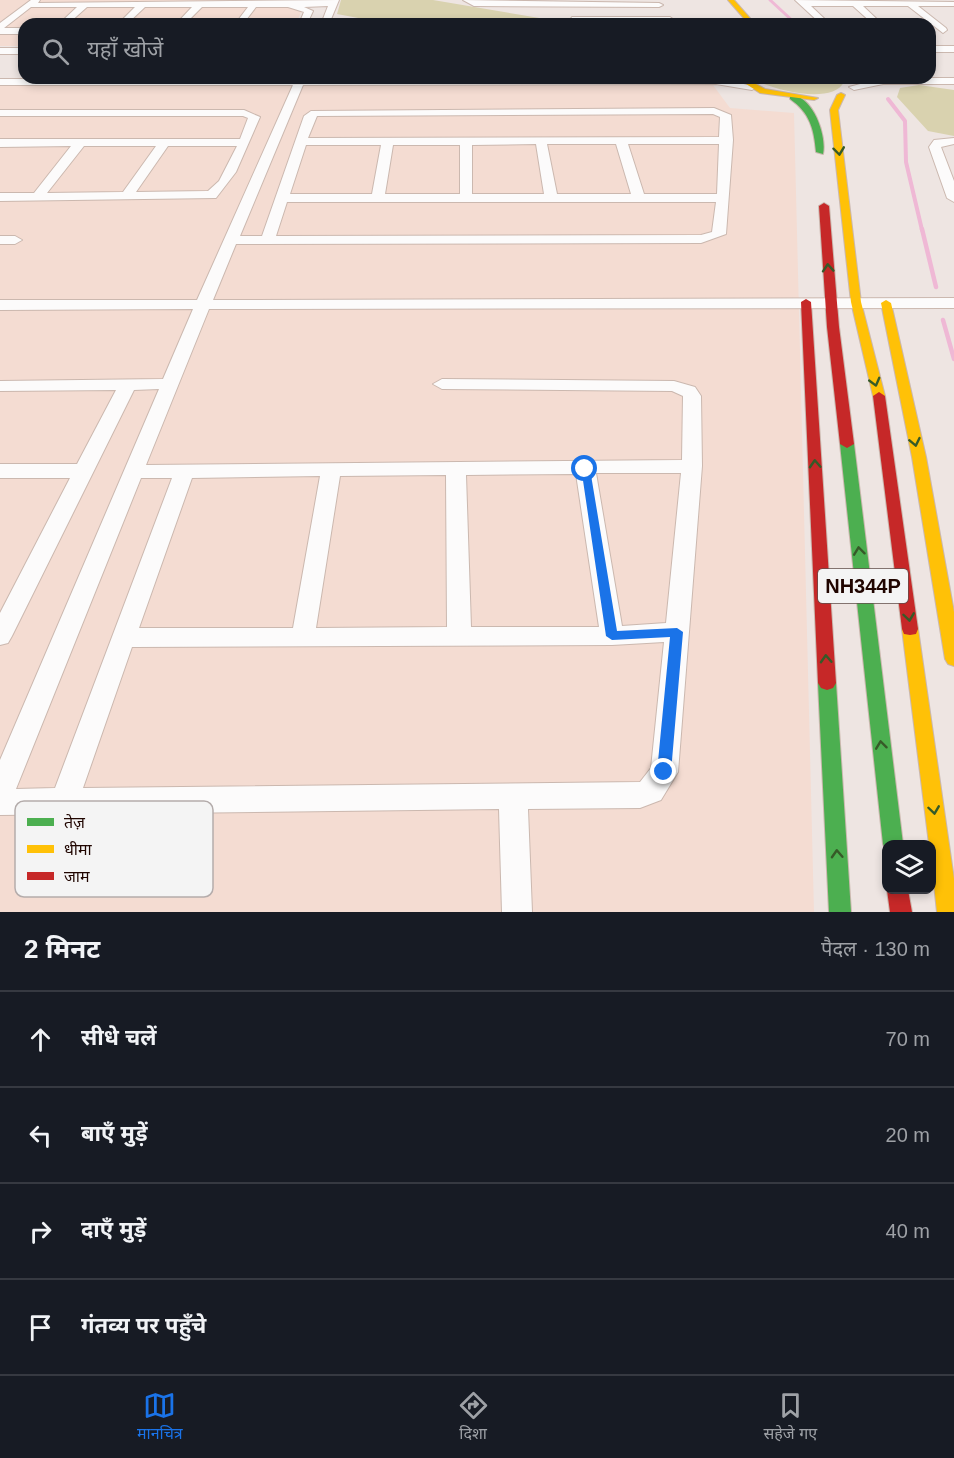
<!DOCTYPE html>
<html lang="hi">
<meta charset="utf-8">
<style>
:root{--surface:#171b24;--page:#20242c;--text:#f1f3f6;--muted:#9ea1a6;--line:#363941;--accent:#1a73e8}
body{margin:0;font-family:Helvetica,"Noto Sans Devanagari",sans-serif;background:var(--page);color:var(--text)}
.controls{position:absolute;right:18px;bottom:18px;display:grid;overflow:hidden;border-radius:12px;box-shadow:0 3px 9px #0003}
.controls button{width:54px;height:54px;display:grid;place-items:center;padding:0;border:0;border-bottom:2px solid var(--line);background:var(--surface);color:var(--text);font:30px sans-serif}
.stop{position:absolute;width:18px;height:18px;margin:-14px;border:4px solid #1a73e8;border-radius:50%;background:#fff}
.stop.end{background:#1a73e8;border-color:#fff;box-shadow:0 2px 6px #0008}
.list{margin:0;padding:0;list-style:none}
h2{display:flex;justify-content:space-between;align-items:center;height:78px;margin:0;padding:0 24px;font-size:26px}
h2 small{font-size:20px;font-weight:400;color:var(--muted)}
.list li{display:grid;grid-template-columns:39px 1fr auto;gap:18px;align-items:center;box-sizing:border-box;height:96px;padding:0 24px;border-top:2px solid var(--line)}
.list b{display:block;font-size:22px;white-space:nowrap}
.list em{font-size:20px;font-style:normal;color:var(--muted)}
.icon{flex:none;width:33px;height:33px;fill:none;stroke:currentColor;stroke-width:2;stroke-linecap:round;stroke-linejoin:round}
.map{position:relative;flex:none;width:954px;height:912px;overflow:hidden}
.search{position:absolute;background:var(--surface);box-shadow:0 3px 9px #0003;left:18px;right:18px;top:18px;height:66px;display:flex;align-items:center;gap:15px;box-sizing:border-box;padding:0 21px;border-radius:18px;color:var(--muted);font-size:22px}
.sheet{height:462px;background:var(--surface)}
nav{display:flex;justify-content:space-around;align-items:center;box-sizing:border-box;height:84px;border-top:2px solid var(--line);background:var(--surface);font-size:16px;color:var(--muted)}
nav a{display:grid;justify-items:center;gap:3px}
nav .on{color:var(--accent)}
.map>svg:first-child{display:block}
</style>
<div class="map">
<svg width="954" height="912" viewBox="0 0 954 912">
<rect width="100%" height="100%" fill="#eee5e2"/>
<!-- built -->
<path fill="#f4dcd2" d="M0,0H252L302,10L296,24H24V46H0Z
M713,85L730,108L794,113L814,912H0V86Z"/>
<!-- green -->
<path fill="#d9d2af" d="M341,0H433L575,24H390L337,14Z
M751,78H842L844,82C832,106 769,89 751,78Z
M919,85L954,90V136L928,131L897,97L900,88Z"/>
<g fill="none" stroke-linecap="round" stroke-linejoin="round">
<!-- stream-far2 -->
<path stroke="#efb8d5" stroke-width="3" d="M770,0L796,24"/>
<!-- stream-far1 -->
<path stroke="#efb8d5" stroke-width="4" d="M888,99L905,121L906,162L922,230"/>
<!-- stream -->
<path stroke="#efb8d5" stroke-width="4.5" d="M922,229L936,287
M943,320L954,359"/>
<defs>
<path id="street" d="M31,0H40L38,3L339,0L329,24H321L328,6L304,7L313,11L307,24H299L304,12L288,7H256L243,24H235L248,7H202L185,24H176L192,7H145L127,24H118L135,7H87L68,24H59L77,7H31L4,28H24V34H0V23Z
M463,0L659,3L663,5L659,7L474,6Z
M795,0L954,2V6H918L946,28L947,30L943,33L908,6H863L882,24H873L853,6H811L830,24H821Z
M572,17H670L674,20L670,23L569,22Z
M930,46H954V52H930Z
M0,48H24V54H0Z
M716,78L757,87L752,90L716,84L303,85L240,236H262L304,116L311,111L714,108L731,115L733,140L726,234L701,243L236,244L213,300L954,298V308L209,309L146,465L682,460L683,396L672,391L442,389L433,384L442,379L674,381L695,387L701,396L702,466L678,772L661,800L640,808L528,809L532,912H502L499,809L0,815V760L159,389L134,390L12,636L8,643L0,645V613L70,478H0V464H77L116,390L0,391V381L163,379L193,309L0,310V300H197L293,85H0V79ZM713,114L720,117L719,137L308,138L317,116ZM536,144L544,194H472V145ZM547,144H616L631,194H557ZM628,144H719L717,194H644ZM306,145H381L372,194H290ZM393,145H460V194H385ZM287,202H716L712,232L701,235L276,236ZM596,473H681L666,623L622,626ZM576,474L599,627H471L466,475ZM446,475L447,627L316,628L340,476ZM320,476L293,628H139L192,478ZM141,478H172L55,788L16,789ZM664,642L651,768L640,782L83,788L132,647L612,645Z
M883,78H954V84H883L854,90L849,87Z
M0,110H244L260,117L236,172L216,198L0,201V193H34L71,146L0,147V139H240L248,118L243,116H0ZM84,146H156L123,192L47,193ZM168,146H237L219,181L208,191L136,192Z
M954,138V144L941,147L954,181V202L947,198L929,147L934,140Z
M0,236H15L22,240L15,244H0Z"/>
<path id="fast" d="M790,95C813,95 827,136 823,154L816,152C814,129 810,113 790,99Z
M847,440L854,444L903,844H886V851L883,844L840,444Z
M827,676L833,678L836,683L851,912H829L818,683L821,678Z"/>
<path id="slow" d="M728,0H734L755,24H749Z
M737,78H745L765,89L818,98L814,100L760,93Z
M841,93L845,95L838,110L861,302L885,396L879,400L873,396L851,302L830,110L837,95Z
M886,300L891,303L926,457L954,612V666L948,664L945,659L912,457L881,303Z
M910,623L916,624L918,629L954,879V912H937L932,866V844H929L902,629L904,624Z"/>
<path id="jam" d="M824,203L829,206L839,327L854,444L847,448L840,444L827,327L819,206Z
M806,299L811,302L836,683L833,688L827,690L821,688L818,683L801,302Z
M879,392L885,396L918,629L916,634L910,635L904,634L902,629L873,396Z
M887,890H908L912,912H890Z"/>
</defs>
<!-- street casing -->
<use href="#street" stroke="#cbb8af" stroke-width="2"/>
<!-- fast casing -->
<use href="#fast" stroke="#cbb8af" stroke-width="2"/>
<!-- slow casing -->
<use href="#slow" stroke="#cbb8af" stroke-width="2"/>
<!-- jam casing -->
<use href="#jam" stroke="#cbb8af" stroke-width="2"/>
<!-- street -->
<use href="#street" fill="#fcfbfb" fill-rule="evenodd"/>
<!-- fast -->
<use href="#fast" fill="#4caf50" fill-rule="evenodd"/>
<!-- slow -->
<use href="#slow" fill="#ffc107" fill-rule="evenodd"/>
<!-- jam -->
<use href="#jam" fill="#c62828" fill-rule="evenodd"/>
</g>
<!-- one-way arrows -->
<defs><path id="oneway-chevron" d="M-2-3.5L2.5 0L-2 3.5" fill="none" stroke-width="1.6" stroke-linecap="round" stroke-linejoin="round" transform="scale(1.5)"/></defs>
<g stroke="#365a28">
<use href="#oneway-chevron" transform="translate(839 151) rotate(83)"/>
<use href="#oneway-chevron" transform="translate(828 268) rotate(-94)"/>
<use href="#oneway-chevron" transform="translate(875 382) rotate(75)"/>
<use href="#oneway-chevron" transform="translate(915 442) rotate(78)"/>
<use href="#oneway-chevron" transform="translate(815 464) rotate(-93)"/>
<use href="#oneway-chevron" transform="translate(859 551) rotate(-97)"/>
<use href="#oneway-chevron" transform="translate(909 617) rotate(82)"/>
<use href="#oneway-chevron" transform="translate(826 659) rotate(-93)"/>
<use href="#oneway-chevron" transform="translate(881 745) rotate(-97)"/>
<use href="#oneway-chevron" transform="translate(934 810) rotate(82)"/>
<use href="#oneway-chevron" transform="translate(837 854) rotate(-93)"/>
</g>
<!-- route -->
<path fill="#1a73e8" d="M581,467L590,469L617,631L677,628L683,632L671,772L664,778L657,772L670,637L612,640L606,636Z"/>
<g text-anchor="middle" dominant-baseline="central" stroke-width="5" stroke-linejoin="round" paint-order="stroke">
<!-- shield labels -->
<rect fill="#f4f4f4" stroke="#604d49" stroke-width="1.5" x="818" y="569" width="90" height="34" rx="4.5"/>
<g font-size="20" font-weight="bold" fill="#200500">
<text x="863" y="586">NH344P</text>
</g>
</g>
<!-- legend -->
<rect x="15" y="801" width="198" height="96" rx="9" fill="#f4f4f4" stroke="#b4acab" stroke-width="1.5"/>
<rect x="27" y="818" width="27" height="8" fill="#4caf50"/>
<rect x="27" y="845" width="27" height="8" fill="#ffc107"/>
<rect x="27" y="872" width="27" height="8" fill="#c62828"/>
<g font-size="16" fill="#200500">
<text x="64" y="828">तेज़</text>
<text x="64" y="855">धीमा</text>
<text x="64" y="882">जाम</text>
</g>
</svg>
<div class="controls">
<button><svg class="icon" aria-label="layers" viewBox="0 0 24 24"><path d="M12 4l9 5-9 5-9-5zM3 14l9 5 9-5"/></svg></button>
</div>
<div class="stop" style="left:585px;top:469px"></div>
<div class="stop end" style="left:664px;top:772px"></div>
<div class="search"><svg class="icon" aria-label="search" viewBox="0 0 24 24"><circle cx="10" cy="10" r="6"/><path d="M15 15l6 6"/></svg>यहाँ खोजें</div>
</div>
<section class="sheet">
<h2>2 मिनट<small>पैदल · 130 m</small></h2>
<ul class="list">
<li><svg class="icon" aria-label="ahead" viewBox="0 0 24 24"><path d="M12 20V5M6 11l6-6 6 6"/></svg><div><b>सीधे चलें</b></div><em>70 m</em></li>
<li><svg class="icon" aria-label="left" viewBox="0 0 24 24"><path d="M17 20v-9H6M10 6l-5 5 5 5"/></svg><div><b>बाएँ मुड़ें</b></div><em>20 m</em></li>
<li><svg class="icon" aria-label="right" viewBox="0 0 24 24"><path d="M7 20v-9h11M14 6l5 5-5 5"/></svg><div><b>दाएँ मुड़ें</b></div><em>40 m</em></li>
<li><svg class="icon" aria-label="arrive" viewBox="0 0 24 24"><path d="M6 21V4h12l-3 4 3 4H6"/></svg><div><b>गंतव्य पर पहुँचे</b></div></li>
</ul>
</section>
<nav>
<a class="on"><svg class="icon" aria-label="map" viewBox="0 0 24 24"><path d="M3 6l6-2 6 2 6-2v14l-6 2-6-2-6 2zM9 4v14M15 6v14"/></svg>मानचित्र</a>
<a><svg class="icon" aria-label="directions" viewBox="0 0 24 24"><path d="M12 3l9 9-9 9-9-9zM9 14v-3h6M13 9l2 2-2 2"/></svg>दिशा</a>
<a><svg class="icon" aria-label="saved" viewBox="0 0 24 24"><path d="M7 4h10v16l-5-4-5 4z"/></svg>सहेजे गए</a>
</nav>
